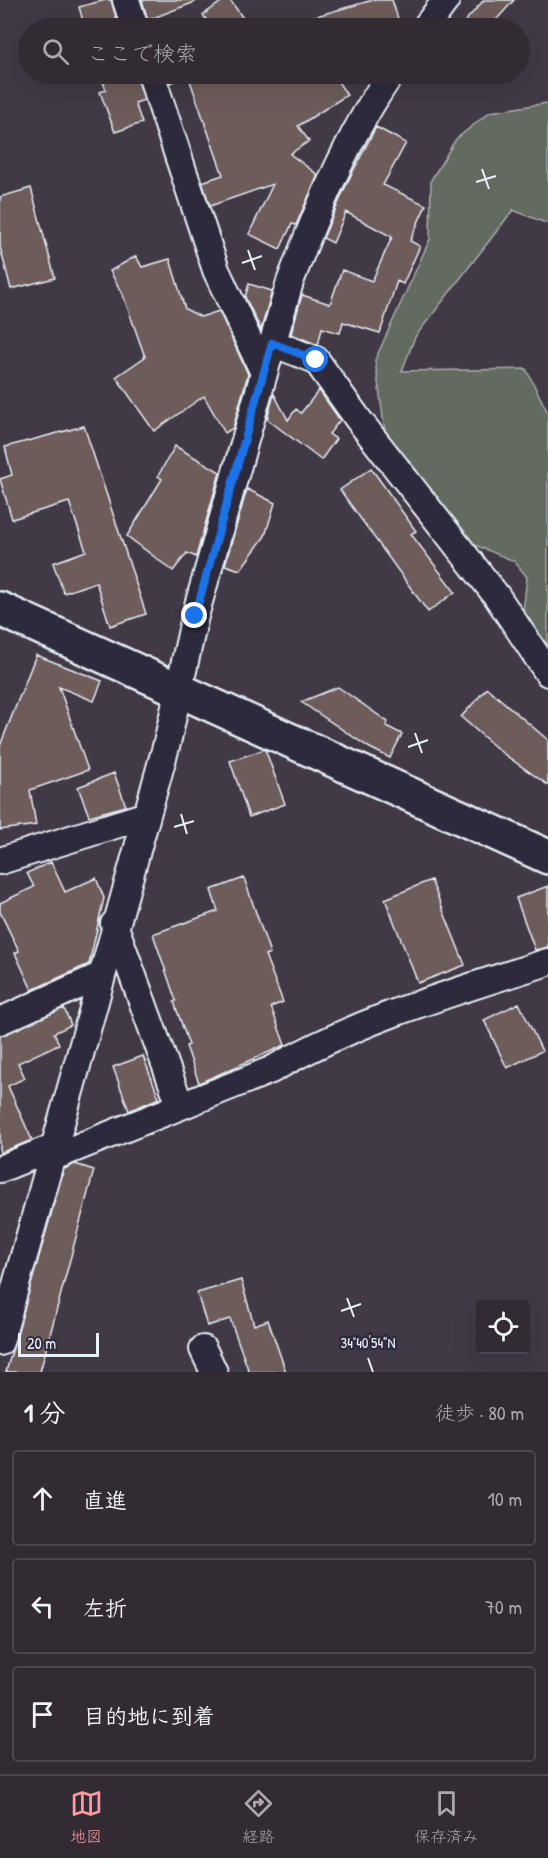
<!DOCTYPE html>
<html lang="ja">
<meta charset="utf-8">
<style>
:root{--surface:#322b34;--page:#3d3740;--text:#f1f3f6;--muted:#a8a7ac;--line:#4d474f;--accent:#ff9aa2}
body{margin:0;font-family:"Patrick Hand","Klee One",sans-serif;background:var(--page);color:var(--text)}
.controls{position:absolute;right:18px;bottom:18px;display:grid;overflow:hidden;border-radius:6px;box-shadow:0 6px 24px #0002}
.controls button{width:54px;height:54px;display:grid;place-items:center;padding:0;border:0;border-bottom:2px solid var(--line);background:var(--surface);color:var(--text);font:30px sans-serif}
.scale{position:absolute;left:18px;bottom:15px;width:81px;box-sizing:border-box;padding-left:6px;border:3px solid #e8f1f8;border-top:0;font-size:16px;line-height:21px;white-space:nowrap;color:#e8f1f8;-webkit-text-stroke:4px #2f2a3d;paint-order:stroke}
.stop{position:absolute;width:18px;height:18px;margin:-14px;border:4px solid #1a73e8;border-radius:50%;background:#fff}
.stop.end{background:#1a73e8;border-color:#fff;box-shadow:0 2px 6px #0008}
.list{margin:0;padding:0;list-style:none}
h2{display:flex;justify-content:space-between;align-items:center;height:78px;margin:0;padding:0 24px;font-size:26px}
h2 small{font-size:20px;font-weight:400;color:var(--muted)}
.list li{display:grid;grid-template-columns:39px 1fr auto;gap:18px;align-items:center;box-sizing:border-box;height:96px;margin:0 12px 12px;padding:0 12px;border:2px solid var(--line);border-radius:6px}
.list b{display:block;font-size:22px;white-space:nowrap}
.list em{font-size:20px;font-style:normal;color:var(--muted)}
.icon{flex:none;width:33px;height:33px;fill:none;stroke:currentColor;stroke-width:2;stroke-linecap:round;stroke-linejoin:round}
.map{position:relative;flex:none;width:548px;height:1372px;overflow:hidden}
.search{position:absolute;background:var(--surface);box-shadow:0 6px 24px #0002;left:18px;right:18px;top:18px;height:66px;display:flex;align-items:center;gap:15px;box-sizing:border-box;padding:0 21px;border-radius:33px;color:var(--muted);font-size:22px}
.sheet{height:402px;background:var(--surface)}
nav{display:flex;justify-content:space-around;align-items:center;box-sizing:border-box;height:84px;border-top:2px solid var(--line);background:var(--surface);font-size:16px;color:var(--muted)}
nav a{display:grid;justify-items:center;gap:3px}
nav .on{color:var(--accent)}
.map>svg:first-child{display:block}
</style>
<div class="map">
<svg width="548" height="1372" viewBox="0 0 548 1372">
<rect width="100%" height="100%" fill="#423946"/>
<filter id="ink" filterUnits="userSpaceOnUse"><feTurbulence type="fractalNoise" baseFrequency=".0167" numOctaves="2"/><feDisplacementMap in="SourceGraphic" scale="12" xChannelSelector="R" yChannelSelector="G"/><feConvolveMatrix kernelMatrix="1 2 1 2 8 2 1 2 1" color-interpolation-filters="sRGB"/></filter>
<g filter="url(#ink)">
<!-- green -->
<path fill="#646b5f" stroke="#a6aeac" stroke-width="1.5" d="M548,103V224L513,210L415,337L402,371L526,369L548,413V645L523,612L527,577L514,561L475,545L385,432L375,360L430,239L431,180L456,139L490,112Z"/>
<!-- building -->
<path fill="#6d5c5a" stroke="#e8f1f8" stroke-width="1.5" d="M105,0H111L119,28H85L79,7Z
M142,0H195V2L148,20Z
M224,0H230L250,28H212L203,15Z
M373,0H392L401,28H295V22Z
M484,0H514L489,28H459Z
M100,74H136L144,100L135,103L142,123L115,132L100,92L106,90Z
M167,74H333L347,95L298,126L309,141L290,154L318,175L296,225L292,224L280,249L249,234L273,184L210,206L202,182L223,175L188,75L170,83Z
M376,127L406,143L383,185L426,205L410,241L420,246L403,284L397,281L380,333L343,322L340,333L322,328L318,345L291,334L302,295L330,304L342,270L372,281L392,237L346,212L333,243L323,238L348,181Z
M31,188L55,278L11,289L0,247V197Z
M136,256L142,267L170,259L185,309L201,317L219,311L248,374L233,428L225,433L204,396L154,431L116,377L145,357L123,295L110,271Z
M249,284L272,291L261,330L245,297Z
M319,390L340,420L329,434L336,439L321,460L267,419L274,394L288,420L296,409L301,413Z
M84,426L146,614L110,626L96,582L64,593L53,563L86,551L69,502L12,519L0,479L12,475L5,447Z
M175,446L220,472L196,557L187,553L173,571L127,536L162,479L158,476Z
M371,468L416,531L411,534L455,592L428,612L340,490Z
M247,489L275,503L265,536L240,570L225,565Z
M36,655L102,681L94,701L59,687L88,770L30,790L36,825L0,830V746Z
M338,687L388,722L386,726L402,734L390,758L370,748L301,702Z
M487,688L548,740V785L501,752L461,717Z
M265,749L285,804L249,817L230,761Z
M114,773L126,806L89,816L78,787Z
M51,862L65,892L96,878L104,898L89,964L32,990L15,953L19,951L0,912V903L34,887L27,873Z
M244,878L270,953L265,955L283,1002L271,1007L285,1045L199,1083L186,1046L189,1045L174,1002L176,1001L153,934L218,911L211,890Z
M431,880L465,965L418,983L385,899Z
M548,886V947L535,950L516,898Z
M519,1003L542,1051L507,1068L484,1020Z
M64,1008L71,1025L54,1033L59,1044L18,1063L25,1078L8,1086L32,1140L0,1153V1036Z
M143,1056L159,1098L129,1111L113,1067Z
M75,1164L94,1170L40,1372H6L64,1169Z
M241,1280L254,1325L268,1320L286,1372H249L230,1319L207,1326L197,1293Z"/>
<g fill="none" stroke-linecap="round" stroke-linejoin="round">
<defs>
<path id="street" d="M126,0L135,28
M425,28L446,0
M151,74L216,270L264,373
M272,343L316,360L358,419L496,595L548,673
M0,861L144,816
M114,924L180,1105
M0,1021L102,975
M51,1158L271,1070C357,1020 454,992 548,962
M0,1169L54,1147
M0,1342L167,743L195,616L290,282C317,211 347,137 391,74
M203,1349L214,1372"/>
<path id="secondary" d="M0,609L548,857"/>
</defs>
<!-- street casing -->
<use href="#street" stroke="#e8f1f8" stroke-width="30"/>
<!-- secondary casing -->
<use href="#secondary" stroke="#e8f1f8" stroke-width="38"/>
<!-- street -->
<use href="#street" stroke="#2f2a3d" stroke-width="26"/>
<!-- secondary -->
<use href="#secondary" stroke="#2f2a3d" stroke-width="33"/>
</g>
</g>
<g fill="none" stroke-linecap="round" stroke-linejoin="round" filter="url(#ink)">
<!-- route -->
<path stroke="#1a73e8" stroke-width="8" d="M195,616L272,343L316,360"/>
</g>
<!-- ticks -->
<path fill="none" stroke="#e8f1f8" stroke-width="2" d="M482,169L489,189M476,182L496,176M248,250L255,270M242,263L262,256M415,733L422,753M408,747L428,740M181,814L187,834M174,827L194,821M347,1298L354,1317M341,1311L361,1304M368,1358L373,1372"/>
<g font-size="15" text-anchor="middle" fill="#e8f1f8" stroke="#2f2a3d" stroke-width="5" stroke-linejoin="round" paint-order="stroke">
<text x="368" y="1348">34°40'54"N</text>
</g>
</svg>
<div class="controls">
<button><svg class="icon" aria-label="locate" viewBox="0 0 24 24"><circle cx="12" cy="12" r="6"/><path d="M12 2v4M12 18v4M2 12h4M18 12h4"/></svg></button>
</div>
<div class="scale">20 m</div>
<div class="stop" style="left:316px;top:360px"></div>
<div class="stop end" style="left:195px;top:616px"></div>
<div class="search"><svg class="icon" aria-label="search" viewBox="0 0 24 24"><circle cx="10" cy="10" r="6"/><path d="M15 15l6 6"/></svg>ここで検索</div>
</div>
<section class="sheet">
<h2>1 分<small>徒歩 · 80 m</small></h2>
<ul class="list">
<li><svg class="icon" aria-label="ahead" viewBox="0 0 24 24"><path d="M12 20V5M6 11l6-6 6 6"/></svg><div><b>直進</b></div><em>10 m</em></li>
<li><svg class="icon" aria-label="left" viewBox="0 0 24 24"><path d="M17 20v-9H6M10 6l-5 5 5 5"/></svg><div><b>左折</b></div><em>70 m</em></li>
<li><svg class="icon" aria-label="arrive" viewBox="0 0 24 24"><path d="M6 21V4h12l-3 4 3 4H6"/></svg><div><b>目的地に到着</b></div></li>
</ul>
</section>
<nav>
<a class="on"><svg class="icon" aria-label="map" viewBox="0 0 24 24"><path d="M3 6l6-2 6 2 6-2v14l-6 2-6-2-6 2zM9 4v14M15 6v14"/></svg>地図</a>
<a><svg class="icon" aria-label="directions" viewBox="0 0 24 24"><path d="M12 3l9 9-9 9-9-9zM9 14v-3h6M13 9l2 2-2 2"/></svg>経路</a>
<a><svg class="icon" aria-label="saved" viewBox="0 0 24 24"><path d="M7 4h10v16l-5-4-5 4z"/></svg>保存済み</a>
</nav>
